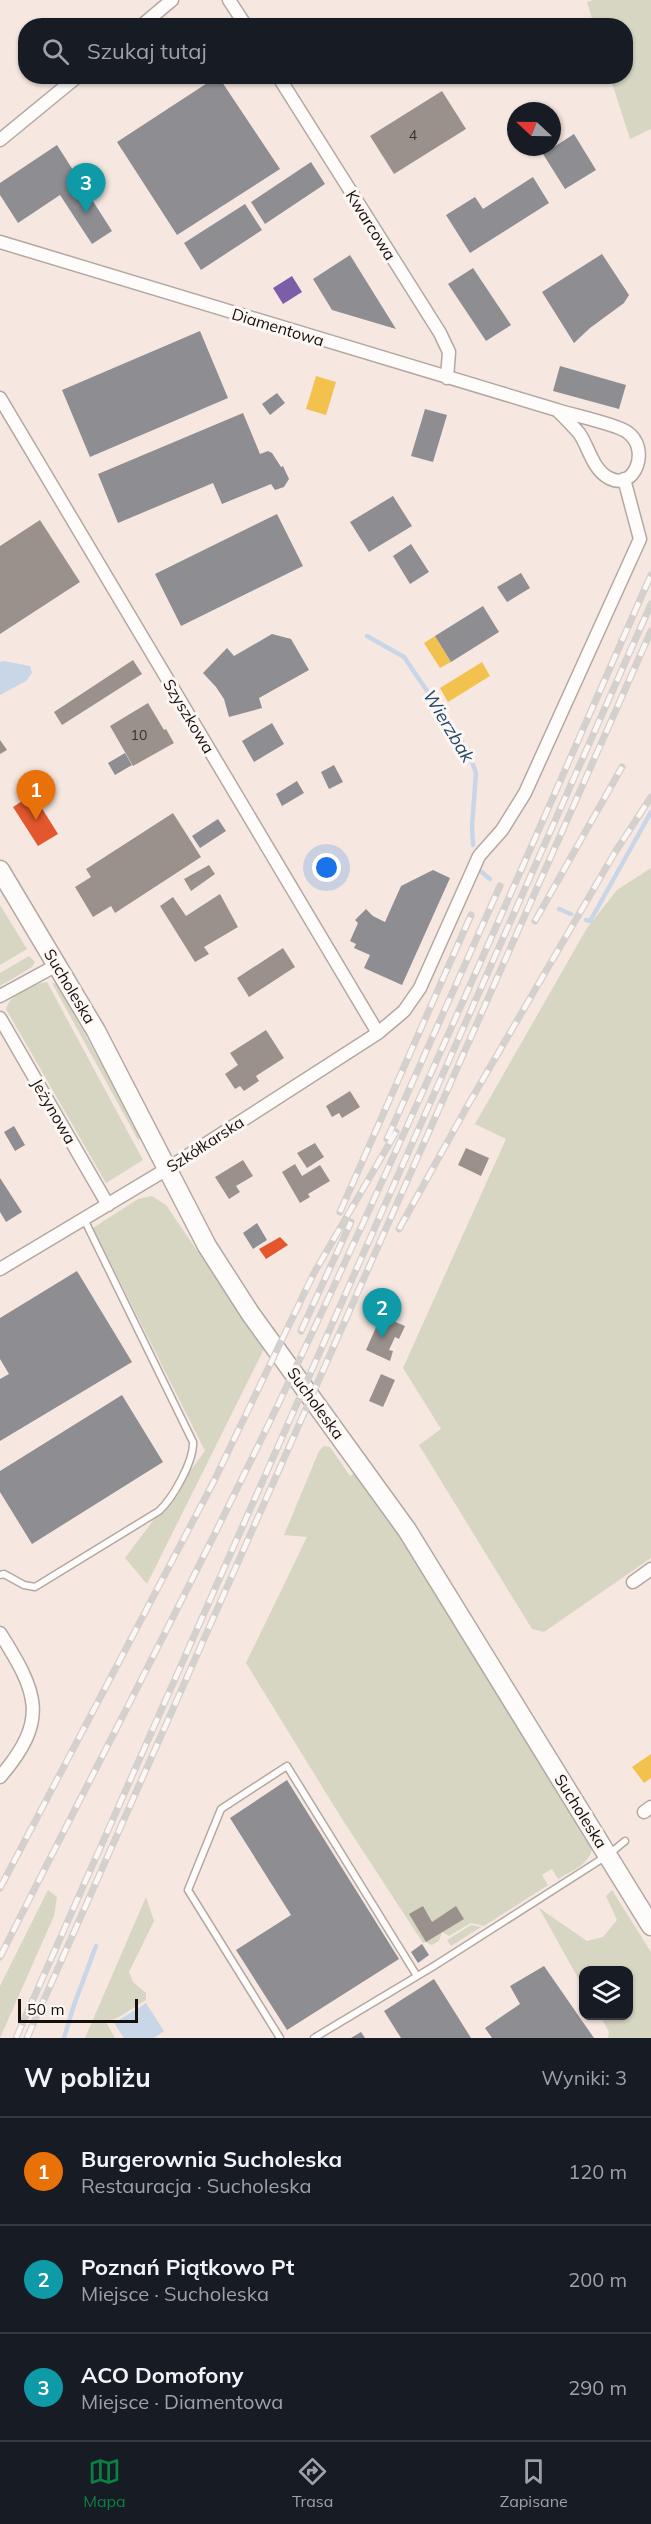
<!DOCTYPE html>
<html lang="pl">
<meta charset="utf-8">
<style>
:root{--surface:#171b24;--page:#242831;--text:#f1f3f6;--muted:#9ea1a6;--line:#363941;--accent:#0b8043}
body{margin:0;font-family:Mulish,sans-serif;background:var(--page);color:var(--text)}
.controls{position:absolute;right:18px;bottom:18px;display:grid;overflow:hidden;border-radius:12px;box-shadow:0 2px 4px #0004}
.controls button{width:54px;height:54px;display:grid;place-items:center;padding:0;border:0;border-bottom:2px solid var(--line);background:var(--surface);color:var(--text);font:30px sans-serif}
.compass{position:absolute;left:507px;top:102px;width:54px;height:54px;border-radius:50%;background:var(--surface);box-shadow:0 2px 4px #0004;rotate:292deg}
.scale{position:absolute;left:18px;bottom:15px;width:120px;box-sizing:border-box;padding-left:6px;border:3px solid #170f0b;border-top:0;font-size:16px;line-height:21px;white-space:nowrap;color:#170f0b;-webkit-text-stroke:4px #fcf7f4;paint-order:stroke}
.you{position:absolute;left:327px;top:868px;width:21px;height:21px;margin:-15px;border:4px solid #fff;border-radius:50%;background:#1a73e8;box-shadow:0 0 0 9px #1a73e833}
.badge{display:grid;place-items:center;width:39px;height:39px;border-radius:50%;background:var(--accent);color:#fff;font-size:20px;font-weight:700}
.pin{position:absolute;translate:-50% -50px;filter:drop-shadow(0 2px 3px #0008)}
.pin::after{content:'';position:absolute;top:32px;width:21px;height:18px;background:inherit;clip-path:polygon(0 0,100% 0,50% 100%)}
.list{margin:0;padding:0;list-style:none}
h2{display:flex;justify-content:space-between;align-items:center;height:78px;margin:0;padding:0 24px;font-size:26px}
h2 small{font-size:20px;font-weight:400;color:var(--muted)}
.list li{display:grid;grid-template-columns:39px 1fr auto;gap:18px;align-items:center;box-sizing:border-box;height:108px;padding:0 24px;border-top:2px solid var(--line)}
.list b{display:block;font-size:22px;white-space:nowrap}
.list p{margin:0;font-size:20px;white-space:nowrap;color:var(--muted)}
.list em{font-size:20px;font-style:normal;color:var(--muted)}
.icon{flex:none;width:33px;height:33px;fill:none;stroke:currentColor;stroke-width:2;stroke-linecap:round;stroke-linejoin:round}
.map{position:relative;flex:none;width:651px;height:2038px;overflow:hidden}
.search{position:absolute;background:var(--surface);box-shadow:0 2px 4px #0004;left:18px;right:18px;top:18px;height:66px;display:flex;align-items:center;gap:15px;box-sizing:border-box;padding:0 21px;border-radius:24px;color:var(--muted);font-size:22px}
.sheet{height:402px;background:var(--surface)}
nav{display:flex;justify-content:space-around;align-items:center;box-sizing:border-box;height:84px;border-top:2px solid var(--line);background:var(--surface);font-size:16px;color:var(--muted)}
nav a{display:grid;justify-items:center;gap:3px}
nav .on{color:var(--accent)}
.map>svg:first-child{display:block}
</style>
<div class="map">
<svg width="651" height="2038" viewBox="0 0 651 2038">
<rect width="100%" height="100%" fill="#f6e8e1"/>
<!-- green -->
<path fill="#d6d6c3" d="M593,0H651V129L630,139L610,77L626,76V26L594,25L587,2Z
M651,868V1558L544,1632L532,1629L419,1445L441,1429L403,1368L506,1139L475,1124L587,928L617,890Z
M0,905L27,949L0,965Z
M29,956L35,962L32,967L0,986V973Z
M47,982L143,1160L106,1183L6,1009C10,994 32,984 47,982Z
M52,983L57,984L142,1137L138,1140Z
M152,1196L166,1205L264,1349L147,1584L125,1558L205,1451L93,1228L138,1199Z
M324,1446L330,1447L350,1476L356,1472L394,1525L592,1847C591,1864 571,1871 558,1879L552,1869L542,1875L548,1885L484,1926L471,1923L449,1936L442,1932L439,1941L432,1945L425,1942L423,1943L342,1819L246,1663L307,1537L284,1535L319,1451Z
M48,1890L57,1897L54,1916L0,2038V1986Z
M612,1890L651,1952V2038H608L609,2032L600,2016H628V1970H584L583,1987L539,1908L587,1941L603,1937L617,1920L606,1896Z
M146,1897L154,1921L129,1972L133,1982L146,1993V2000L119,2017L106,2022L115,2038H85Z
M471,1925L481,1927L451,1946L447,1940Z"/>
<!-- water -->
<path fill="#c8d6e7" d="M4,661L30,666L32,673L26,681L0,695V662Z
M146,2003L164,2031L154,2038H124L114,2023Z"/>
<!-- homes -->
<path fill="#f2c14e" d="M316,376L336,382L326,415L306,409Z
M435,636L451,662L440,668L424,643Z
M482,662L490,676L448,702L440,688Z
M651,1754V1778L644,1783L632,1767Z"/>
<!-- shops -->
<path fill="#e4572e" d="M33,794L58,834L38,846L13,807Z
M280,1237L288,1245L266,1259L259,1249Z"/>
<!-- offices -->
<path fill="#7b5ea7" d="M292,276L302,292L283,304L273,288Z"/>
<!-- industry -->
<path fill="#8d8d92" d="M218,76L280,169L177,235L117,142Z
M574,134L596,170L565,189L543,154Z
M57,145L112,231L92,244L60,195L18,223L0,195V183Z
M311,162L325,184L265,224L251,202Z
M533,177L549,203L470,253L446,215L475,197L483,209Z
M245,204L262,230L201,270L184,243Z
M602,254L629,295L624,303L590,328L574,343L542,292Z
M350,255L396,329L332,310L313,279Z
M473,268L511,325L486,341L448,284Z
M200,331L228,398L90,457L62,390Z
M560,366L626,385L619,409L553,391Z
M277,393L285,403L270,415L262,404Z
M425,409L447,415L433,462L411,456Z
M243,413L260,454L268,451L272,453L281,467L283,466L289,479L284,487L275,490L271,484L222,504L213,483L118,523L98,474Z
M393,496L412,526L369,552L350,522Z
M277,514L303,566L181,626L155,574Z
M411,544L429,572L410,584L393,556Z
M521,573L530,588L507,602L497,587Z
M483,606L499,632L451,662L435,636Z
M272,634L291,639L309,670L259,698L262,708L229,717L224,699L216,687L203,673L227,648L234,656Z
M272,723L284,744L254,762L242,741Z
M125,753L132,765L115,775L108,763Z
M334,765L343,782L329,789L321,772Z
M297,781L304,793L282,806L276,794Z
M218,819L226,831L200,848L192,836Z
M433,870L450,878L402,985L364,968L370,955L354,948L356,944L350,941L358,923L355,920L366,909L373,916L385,922L401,886Z
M14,1126L25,1145L15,1151L4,1132Z
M0,1178L22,1212L6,1222L0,1212Z
M257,1223L267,1240L253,1249L243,1233Z
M77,1271L132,1362L0,1441V1379L9,1374L0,1359V1318Z
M122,1395L163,1462L32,1544L0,1492V1471Z
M287,1780L399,1959L287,2030L236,1950L291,1915L230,1818Z
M422,1944L429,1955L418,1963L411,1952Z
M544,1966L594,2038H492L485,2028L520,2004L510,1986Z
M434,1979L471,2038H401L384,2011Z
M361,2032L365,2038H351Z"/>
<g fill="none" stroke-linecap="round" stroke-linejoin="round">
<!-- stream -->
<path stroke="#c8d6e7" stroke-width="4.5" d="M367,636L404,657L468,751L476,773L472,826L473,845
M479,870L490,879
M559,909L571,914
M586,920L590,921L593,916L651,812
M64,2038L74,2005L96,1946"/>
</g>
<!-- building -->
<path fill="#9b918c" d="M442,91L466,129L394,174L370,136Z
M40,520L80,582L0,634V546Z
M133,660L142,674L62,725L54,712Z
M148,703L164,730L166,729L174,743L133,766L110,726Z
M0,740L7,750L0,754Z
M173,813L201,857L115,913L111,906L93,917L75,887L91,877L86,869Z
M209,865L215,874L191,891L184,879Z
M220,894L238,927L204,947L209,954L195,962L160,906L173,897L186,916Z
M283,948L295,967L249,997L237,978Z
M266,1030L284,1058L256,1076L259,1081L244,1091L240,1086L235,1089L225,1074L238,1065L230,1053Z
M350,1091L360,1107L342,1118L339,1113L332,1117L326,1106Z
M315,1143L324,1157L307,1168L297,1153Z
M466,1148L489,1158L481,1176L458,1165Z
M243,1160L253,1176L236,1186L240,1192L229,1199L215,1177Z
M295,1164L302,1176L320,1165L330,1181L308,1194L310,1197L300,1203L282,1172Z
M381,1316L405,1326L399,1339L395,1337L389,1350L393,1351L390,1361L366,1350Z
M381,1374L395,1380L383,1407L369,1401Z
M423,1906L432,1922L456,1906L464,1919L426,1942L409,1914Z"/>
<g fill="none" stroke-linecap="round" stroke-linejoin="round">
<defs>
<path id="lane" d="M0,1575L4,1574L24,1585L35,1587L159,1511C173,1498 194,1461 193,1442L84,1219
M280,2038L188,1890L221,1809L287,1766L417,1976
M314,2038L434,1966L608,1855L625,1841"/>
<path id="street" d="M229,0L246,26
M141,26L172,0
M278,76L440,333L449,352L447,378
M0,140L78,76
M0,242L557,410C564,417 572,425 579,433C589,447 592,469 609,478C635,492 651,448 627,432C616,424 572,415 557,410
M0,398L378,1033
M0,996L57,965
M0,1018L108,1205
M0,1269L167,1169L378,1033L404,1011L420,988L479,856L502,830L525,793L640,539L624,479
M633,1582L651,1569
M0,1633C37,1692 50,1719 0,1777
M644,1812L651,1807"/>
<path id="secondary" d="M0,870L96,1031L207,1246L250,1313L407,1530L651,1926"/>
</defs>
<!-- lane casing -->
<use href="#lane" stroke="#b3a8a3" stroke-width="9"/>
<!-- street casing -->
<use href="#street" stroke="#b3a8a3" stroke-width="15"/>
<!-- secondary casing -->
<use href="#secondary" stroke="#b3a8a3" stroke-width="21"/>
<!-- lane -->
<use href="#lane" stroke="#fefcfa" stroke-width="6"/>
<!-- street -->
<use href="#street" stroke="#fefcfa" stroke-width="12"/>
<!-- secondary -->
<use href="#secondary" stroke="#fefcfa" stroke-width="18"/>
<defs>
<path id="rail" d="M535,921L622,767
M387,1139L500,886
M340,1212L471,915
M399,1229L468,1105L614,854L651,797
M301,1331L351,1222
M0,1888L213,1483L314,1273L396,1132
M0,1957C99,1761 202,1565 296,1367C420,1105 534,839 651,575
M16,2038L651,604
M27,2038L651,631"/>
</defs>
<!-- rail casing -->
<use href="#rail" stroke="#d4d0cd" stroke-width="7"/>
<!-- rail -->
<use href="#rail" stroke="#fcf7f4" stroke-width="4.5" stroke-dasharray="14" stroke-linecap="butt"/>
</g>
<g text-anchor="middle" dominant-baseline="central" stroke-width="6" stroke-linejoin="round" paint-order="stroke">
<!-- number labels -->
<g font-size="14" fill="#38302b">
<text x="413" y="135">4</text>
<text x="139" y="735">10</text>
</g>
<!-- street labels -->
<g font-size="16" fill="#170f0b" stroke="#fcf7f4">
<text transform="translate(371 225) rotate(58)">Kwarcowa</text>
<text transform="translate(278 327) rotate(17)">Diamentowa</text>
<text transform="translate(189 716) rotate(59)">Szyszkowa</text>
<text transform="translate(70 986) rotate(59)">Sucholeska</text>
<text transform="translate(54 1111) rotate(60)">Jeżynowa</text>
<text transform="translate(205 1144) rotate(-33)">Szkółkarska</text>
<text transform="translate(316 1403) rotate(54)">Sucholeska</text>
<text transform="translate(581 1811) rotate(58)">Sucholeska</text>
</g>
<!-- water labels -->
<g font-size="18" font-style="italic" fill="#20476c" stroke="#fcf7f4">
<text transform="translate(449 726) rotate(59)">Wierzbak</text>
</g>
</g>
</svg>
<div class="controls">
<button><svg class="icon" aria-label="layers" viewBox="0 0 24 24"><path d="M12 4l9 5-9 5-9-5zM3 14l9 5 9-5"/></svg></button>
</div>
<svg class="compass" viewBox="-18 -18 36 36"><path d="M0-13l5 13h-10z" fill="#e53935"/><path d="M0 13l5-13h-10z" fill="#9ea1a6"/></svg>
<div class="scale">50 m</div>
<div class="you"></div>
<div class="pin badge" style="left:36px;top:820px;background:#e8710a">1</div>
<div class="pin badge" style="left:382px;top:1338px;background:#0f9aa8">2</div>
<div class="pin badge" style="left:86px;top:213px;background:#0f9aa8">3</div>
<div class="search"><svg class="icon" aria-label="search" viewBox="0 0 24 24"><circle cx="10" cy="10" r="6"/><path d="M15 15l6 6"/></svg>Szukaj tutaj</div>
</div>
<section class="sheet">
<h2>W pobliżu<small>Wyniki: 3</small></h2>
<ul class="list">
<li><span class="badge" style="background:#e8710a">1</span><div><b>Burgerownia Sucholeska</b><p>Restauracja · Sucholeska</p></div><em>120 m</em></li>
<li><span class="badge" style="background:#0f9aa8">2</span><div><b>Poznań Piątkowo Pt</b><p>Miejsce · Sucholeska</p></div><em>200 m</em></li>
<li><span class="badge" style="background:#0f9aa8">3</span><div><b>ACO Domofony</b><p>Miejsce · Diamentowa</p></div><em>290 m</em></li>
</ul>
</section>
<nav>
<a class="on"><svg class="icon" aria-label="map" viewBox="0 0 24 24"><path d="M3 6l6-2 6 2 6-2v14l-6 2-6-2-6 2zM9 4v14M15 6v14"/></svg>Mapa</a>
<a><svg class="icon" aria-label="directions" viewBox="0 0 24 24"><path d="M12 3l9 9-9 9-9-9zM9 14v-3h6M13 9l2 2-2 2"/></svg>Trasa</a>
<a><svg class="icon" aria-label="saved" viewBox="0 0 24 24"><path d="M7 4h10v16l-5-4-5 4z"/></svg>Zapisane</a>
</nav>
